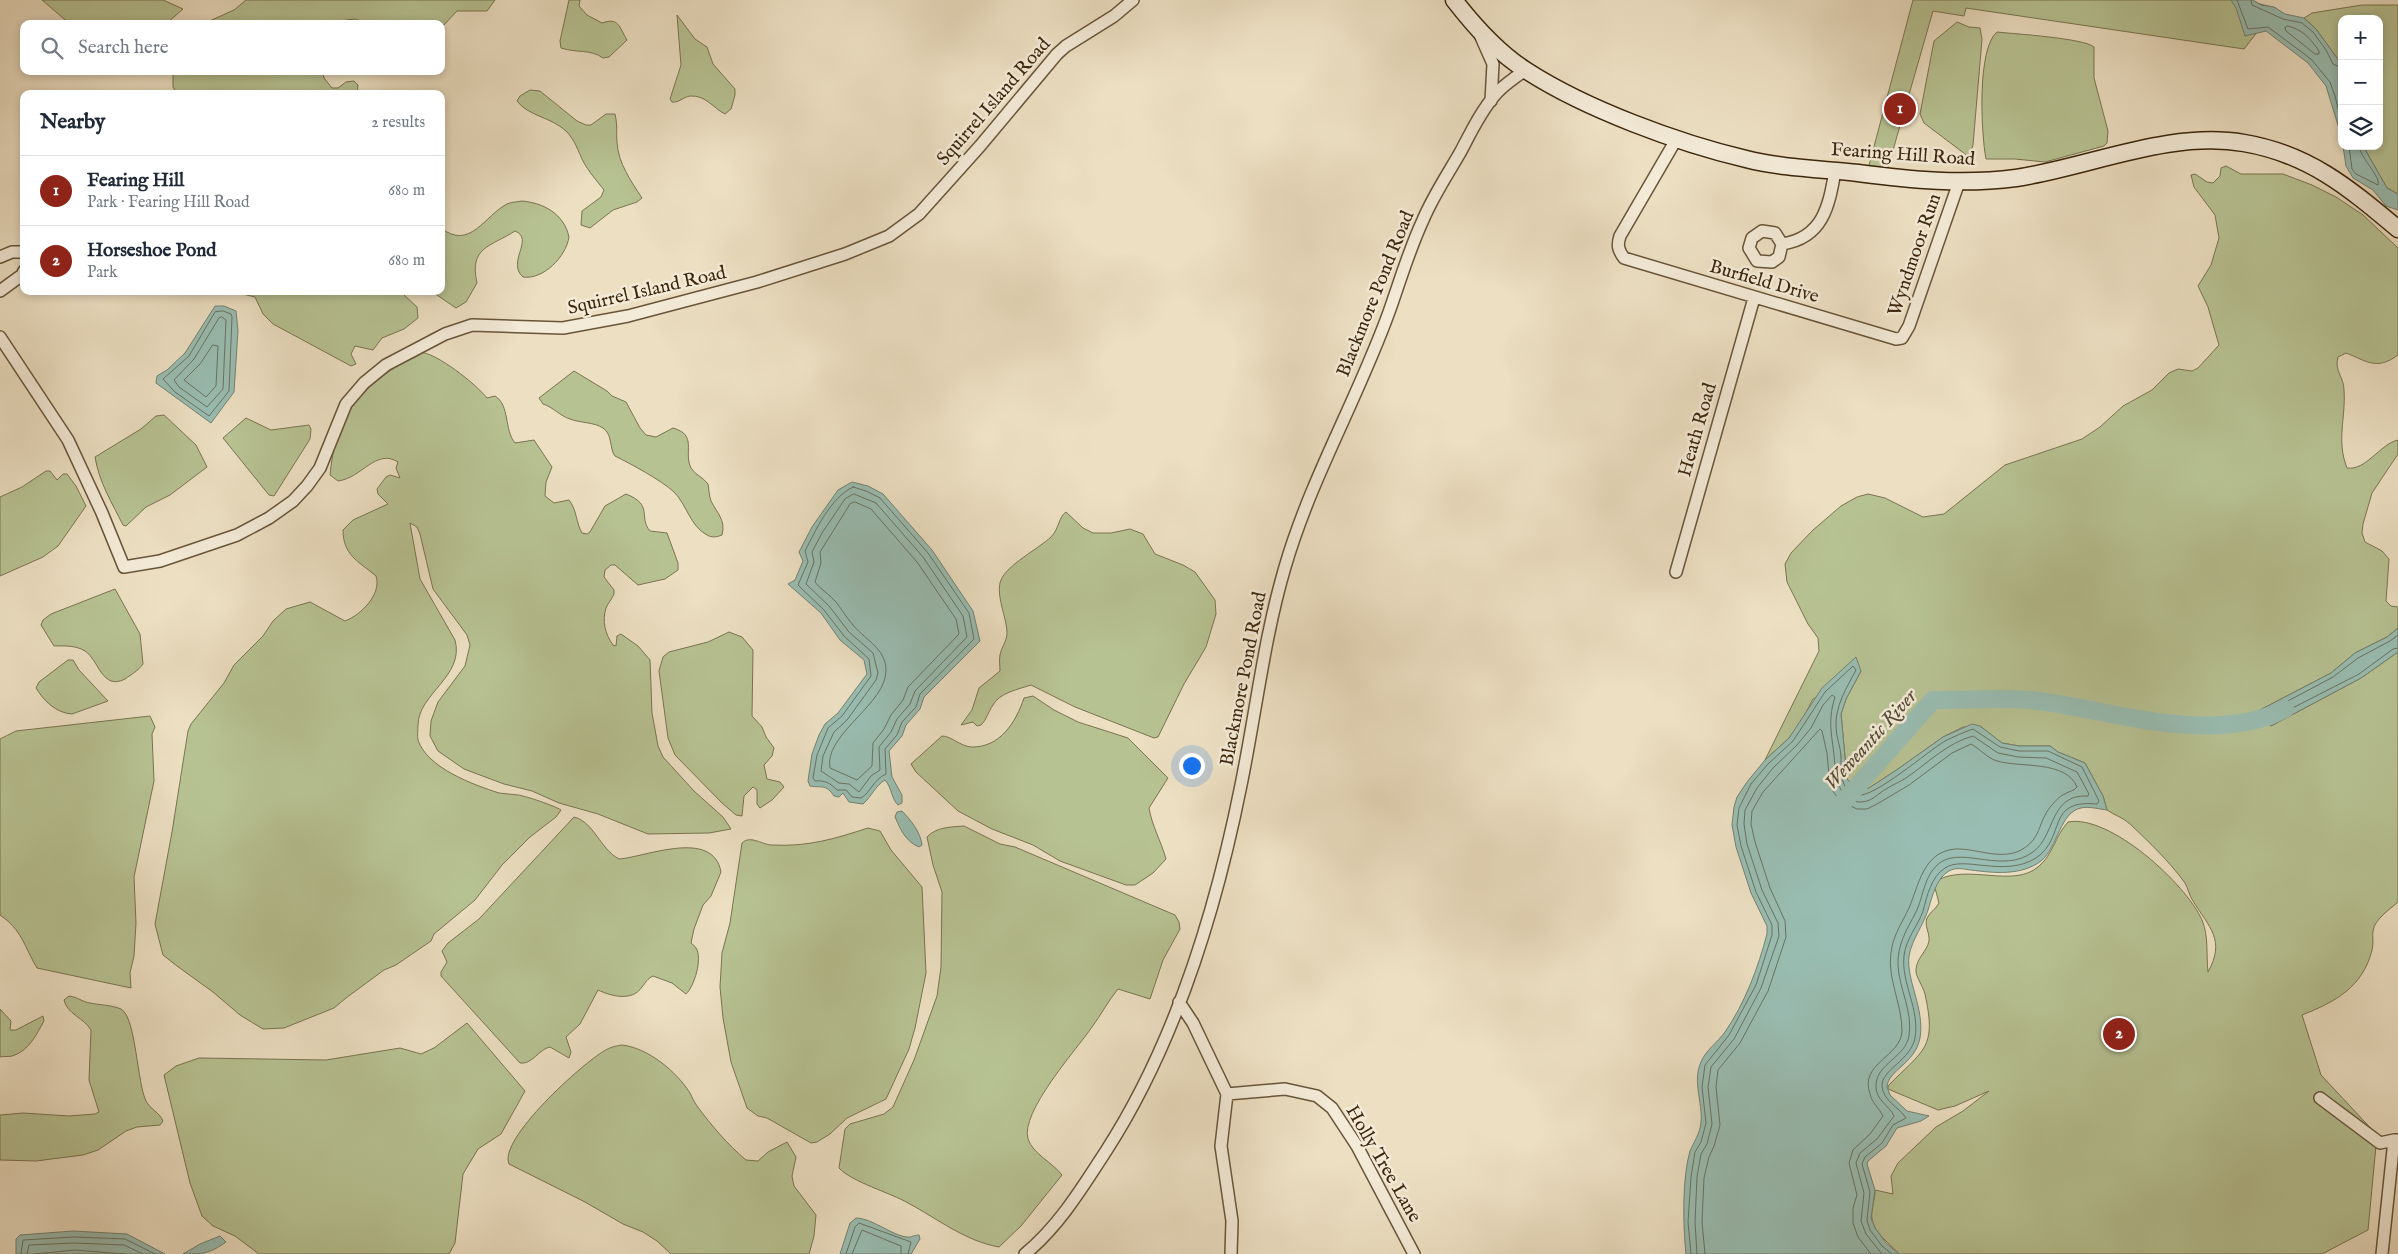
<!DOCTYPE html>
<meta charset="utf-8">
<style>
:root{--surface:#fff;--page:#f2f2f3;--text:#1f2937;--muted:#747a83;--line:#e0e1e3;--accent:#8f2418}
body{margin:0;font-family:"IM FELL English",serif;background:var(--page);color:var(--text)}
.controls{position:absolute;right:15px;top:15px;display:grid;overflow:hidden;border-radius:10px;box-shadow:0 2px 8px #0003}
.controls button{width:45px;height:45px;display:grid;place-items:center;padding:0;border:0;border-bottom:1px solid var(--line);background:var(--surface);color:var(--text);font:25px sans-serif}
.you{position:absolute;left:1191px;top:765px;width:18px;height:18px;margin:-12px;border:4px solid #fff;border-radius:50%;background:#1a73e8;box-shadow:0 0 0 8px #1a73e833}
.badge{display:grid;place-items:center;width:32px;height:32px;border-radius:50%;background:var(--accent);color:#fff;font-size:16px;font-weight:700}
.pin{position:absolute;translate:-50% -50%;border:2px solid #fff;box-shadow:0 1px 5px #0006}
.list{margin:0;padding:0;list-style:none}
h2{display:flex;justify-content:space-between;align-items:center;height:65px;margin:0;padding:0 20px;font-size:21px}
h2 small{font-size:16px;font-weight:400;color:var(--muted)}
.list li{display:grid;grid-template-columns:32px 1fr auto;gap:15px;align-items:center;box-sizing:border-box;height:70px;padding:0 20px;border-top:1px solid var(--line)}
.list b{display:block;font-size:19px;white-space:nowrap}
.list p{margin:0;font-size:16px;white-space:nowrap;color:var(--muted)}
.list em{font-size:16px;font-style:normal;color:var(--muted)}
.icon{flex:none;width:28px;height:28px;fill:none;stroke:currentColor;stroke-width:2;stroke-linecap:round;stroke-linejoin:round}
.map{position:relative;flex:none;width:2398px;height:1254px;overflow:hidden}
.search{position:absolute;background:var(--surface);box-shadow:0 2px 8px #0003;left:20px;top:20px;width:425px;height:55px;display:flex;align-items:center;gap:12px;box-sizing:border-box;padding:0 18px;border-radius:10px;color:var(--muted);font-size:19px}
.panel{position:absolute;background:var(--surface);box-shadow:0 2px 8px #0003;left:20px;top:90px;width:425px;height:205px;border-radius:10px}
.map>svg:first-child{display:block}
</style>
<div class="map">
<svg width="2398" height="1254" viewBox="0 0 2398 1254">
<rect width="100%" height="100%" fill="#ecdfc2"/>
<filter id="stains"><feTurbulence type="fractalNoise" baseFrequency=".004" numOctaves="4"/><feColorMatrix values="0 0 0 0 .2 0 0 0 0 .09 0 0 0 0 .02 0 0 0 .5 -.17"/></filter>
<radialGradient id="worn" r=".72"><stop offset=".6" stop-color="#630" stop-opacity="0"/><stop offset="1" stop-color="#630" stop-opacity=".3"/></radialGradient>
<!-- green -->
<path fill="#b7c293" stroke="#7a7450" d="M42,0H163L183,9L166,24H70Z
M246,0H495L487,11H457L441,28V24H368L355,19L346,20L343,24H203L234,10Z
M569,0H580L579,6L587,15L602,23C619,17 619,27 627,40L609,57L603,58C591,49 576,53 561,48L560,41Z
M1913,0H2244L2276,8L2244,49L1966,8L1964,16L1933,11L1887,171L1868,169Z
M2362,5H2398V194L2387,188L2363,146H2379V19H2342V65L2316,29L2304,18L2312,13Z
M677,15L695,39L707,47L713,64L735,89V95L731,109L725,114C713,108 706,95 690,96C683,97 679,103 672,102L670,99L681,65Z
M1957,22L1969,27L1980,28L1982,39L1973,145L1969,157L1924,123L1920,114L1934,41Z
M1997,32C2015,34 2083,38 2094,47V78L2108,131L2107,143L2104,146L2045,162L2015,159H1986C1981,133 1977,48 1997,32Z
M173,71H322L324,78L332,88H338L346,82L354,81L358,85L357,94H177L173,87Z
M530,90L540,91L577,121L586,125H591L606,114H615C618,128 616,130 617,142C618,163 631,181 642,198L637,202L613,210L590,228L581,225L582,211L601,197L604,190C597,181 588,171 583,161C578,151 575,140 566,131C551,117 528,116 517,101L520,96Z
M2226,166L2241,174H2283L2312,185L2336,197L2363,215L2398,248V355C2376,371 2367,361 2346,353L2338,357C2334,371 2344,377 2344,390C2346,418 2336,440 2347,468C2366,471 2380,444 2398,440V454L2372,493L2363,524L2362,533L2365,542L2382,551L2389,559L2386,601L2391,606L2398,607V628L2387,637L2355,653L2331,673L2258,711L2271,726L2361,678L2398,652V902C2390,909 2374,920 2373,931C2372,937 2374,943 2372,950C2363,987 2335,1002 2302,1015L2321,1075L2377,1135L2368,1230L2322,1254H1899C1888,1241 1869,1231 1872,1210C1873,1203 1875,1198 1875,1190L1893,1194L1891,1176L1898,1163L1936,1127L1963,1111L1989,1091L1955,1106L1938,1110L1888,1089V1086C1924,1049 1937,1049 1925,994C1923,986 1915,976 1916,969C1917,958 1927,951 1929,941C1930,933 1924,926 1927,918C1930,912 1936,909 1939,903L1935,888L1938,880C1968,864 2013,888 2038,867C2053,855 2055,836 2068,822C2110,814 2186,884 2202,920C2209,937 2206,954 2208,972C2226,940 2209,927 2193,901C2189,895 2188,888 2185,883C2169,861 2150,843 2130,824C2124,818 2114,815 2107,810L2103,796L2085,763L2058,752L2050,746H2019L2002,743L1980,726L1963,727L1943,737L1898,769L1869,788L1858,790L1847,779L1841,714L1846,699L1861,671L1813,699L1801,722L1789,738L1765,760L1819,651L1818,638L1808,624L1787,582L1785,564L1791,553L1813,530L1841,506L1857,497L1868,494L1885,498L1923,517L1944,514L2005,465L2082,439L2100,427L2123,406L2152,390L2169,373L2178,369L2192,371L2198,368L2219,345L2208,307L2198,286L2211,265L2219,238L2215,215L2194,187L2191,175L2195,174L2207,182L2213,183L2220,176L2221,168Z
M522,201C544,203 564,214 569,237C566,257 543,280 523,277C506,262 535,239 515,231C490,247 469,247 477,283L466,302L456,308L431,291H441V228C470,251 485,215 507,204C511,202 517,202 522,201Z
M230,291H405L403,294L417,307L418,318L404,329L382,338L373,350L355,346L351,354L356,364L351,366L273,324L263,314L255,297Z
M419,352C436,352 477,385 487,398L495,396C510,405 504,430 515,443L534,440L552,467L546,482L545,496L554,503L569,500C577,510 576,523 582,533L587,534L590,532L605,506L626,494C654,505 638,517 650,531L667,533L678,563V570L665,579L638,585L615,565H611L605,570L604,577L614,590V594C612,599 608,603 606,608C602,621 605,634 613,645L616,646L617,636L621,634L638,646L650,660L652,713L658,746L663,757L694,791L723,817L731,829L709,833L648,834L598,814L559,803L532,791L504,784L464,769L438,751L430,736L431,721L438,702L465,666L470,645L467,635L433,589L420,534L417,527L410,523L420,579L455,640C465,676 418,694 418,725C418,729 417,736 418,740C427,768 474,785 499,793C505,794 512,794 518,795C526,796 555,806 561,810L556,817L530,837L502,865L475,900L434,934L431,941L396,965L384,970L346,998L334,1008L284,1028L263,1029L240,1015L213,992L177,966L163,955L155,924L172,832L188,731L191,724L224,683L234,665L263,636L273,621L286,609L310,602L345,621C361,615 382,594 376,576C358,561 343,555 343,530L353,520L388,504L378,494L377,489L386,477L390,475L400,478L396,468L398,462C376,448 362,478 338,481L330,475C336,408 365,385 419,352Z
M574,371L607,391L612,396L626,402L640,428L646,435L656,437L673,428C698,435 683,452 691,468C695,475 703,477 708,484C709,489 709,496 711,501C717,513 726,520 722,535C717,537 712,538 707,535C690,526 687,505 674,492C661,480 631,464 615,456C609,448 613,435 603,428C594,422 580,423 570,419C560,416 553,407 543,404L539,398Z
M164,415L196,445L207,467L170,495L146,507L126,526L123,525C112,503 99,482 95,457L141,429L156,416Z
M246,418L271,430L309,425L311,429L310,439L274,496L269,495L223,438Z
M46,471H50L57,480L63,474H67L76,486L86,506L58,546L43,557L0,576V497L22,487Z
M1066,512L1083,528L1093,533H1111L1130,529L1143,534L1155,554L1183,565L1195,572L1215,600L1216,614L1206,647L1184,684L1158,737L1154,738L1075,707L1031,685C1019,689 999,693 993,705C988,712 987,719 981,725L977,726L973,722L961,725L972,710L979,688L1000,671C1000,666 999,660 1000,655C1001,648 1007,641 1007,633C1007,618 995,594 1001,580C1007,565 1038,549 1051,537C1059,529 1059,516 1066,512Z
M115,589L140,634L143,664C138,671 132,674 125,679C102,691 99,660 85,651C75,645 65,646 54,646L41,625L43,620L51,614Z
M729,632L742,637L753,650L752,716L762,727L766,737L774,748L772,756L764,765L767,779L780,782L784,787L772,800L760,808L757,804V790L753,787L744,796L742,816L736,815L722,803L675,755L668,738L659,671L663,657L669,652L708,642Z
M68,660H73L79,670L108,701L72,714C56,713 44,701 36,688L39,682Z
M1033,696L1054,710L1078,722L1128,738L1168,778L1149,808C1152,826 1161,841 1166,859L1153,873L1135,885H1126L1060,861L1033,845L992,829L958,811L916,772L911,764L942,736C951,736 960,746 971,747C1000,748 1016,722 1024,698Z
M150,716L155,727L152,734L154,781L134,877L136,923L134,956L130,973L131,988L37,968C24,946 22,930 0,915V739L16,731Z
M574,817C594,822 600,849 619,859C646,857 713,828 721,872L711,896L703,905L694,929L691,943C693,945 695,946 696,948C703,958 694,987 686,994L672,983L653,976C647,979 646,982 642,987C632,1002 611,996 598,990L580,1024L566,1037L571,1052L569,1058L550,1047C539,1049 532,1065 520,1063L441,976V972L447,962L442,951L448,943L479,919Z
M964,826L1000,844L1015,847L1175,915L1179,922L1180,929L1163,960L1150,999L1118,989C1108,1001 1101,1015 1092,1027C1077,1049 1020,1112 1028,1139C1033,1154 1052,1162 1062,1175L1021,1226L999,1247C965,1241 938,1219 908,1203C891,1193 852,1182 839,1168L845,1129L850,1124L884,1114L893,1107L914,1060L937,996L941,967L942,892L933,865L927,837C936,827 951,827 964,826Z
M868,828L880,831L891,850L922,887L926,973L915,1028L909,1049L886,1099L847,1118L830,1134L817,1142L811,1143L767,1118L758,1116L747,1108L731,1062L723,1018L720,987L722,953L730,923L742,843C750,835 761,844 771,845C808,847 834,839 868,828Z
M69,996C78,997 82,1002 90,1003C99,1005 112,1005 121,1009C136,1017 137,1083 146,1101C150,1109 159,1112 163,1121L160,1125L137,1127L126,1131L98,1150L83,1155L36,1161L0,1160V1115L23,1113L69,1116L95,1114L99,1112L89,1080L91,1030C84,1018 67,1014 64,1000Z
M0,1009L11,1021L10,1030H16L43,1016L44,1021C36,1035 29,1051 12,1056C8,1057 4,1056 0,1057Z
M467,1023L525,1091L501,1134L478,1149L463,1174L455,1243L449,1254H259L235,1236L213,1226L202,1216L190,1183L164,1075L176,1066L199,1058L326,1060L400,1048L421,1054L434,1048Z
M622,1045C648,1048 676,1071 690,1093C692,1097 694,1102 697,1106C711,1125 728,1145 746,1160L758,1161L768,1152L787,1142L796,1157L792,1176L794,1186L816,1215L814,1236L809,1254H671L657,1241L643,1232L623,1224L585,1202L509,1164C498,1139 583,1063 604,1051C610,1047 616,1046 622,1045Z"/>
<!-- water -->
<path fill="#99bdb2" stroke="#748170" d="M2231,0H2253L2261,5L2274,7L2285,14L2304,18L2316,29L2342,65V138L2326,86L2308,63L2266,31L2245,36L2236,8Z
M2343,146H2363L2387,188L2398,194V210L2386,206L2373,190L2353,178L2346,166Z
M215,306H224L236,311L238,331L234,392L211,423L156,383L157,376L167,370L185,353Z
M852,482L868,486L883,494L932,550L973,611L980,641L924,697L920,709L906,725L902,736L889,751L892,777L902,795V803L898,805C891,798 892,788 885,780C875,786 872,796 863,804L849,802L843,793L839,797L834,796C826,784 822,788 810,786L808,781L812,754L819,735L825,724L838,713L867,674L864,660L840,640L821,613L788,584L795,580L803,561L799,552L812,527L838,490Z
M2398,628V652L2361,678L2271,726L2258,711L2331,673L2355,653L2387,637Z
M1856,657L1861,671L1846,699L1841,714L1847,779L1857,790L1869,788L1898,769L1943,737L1972,724L1980,726L2002,743L2019,746H2050L2058,752L2085,763L2103,796L2107,810C2099,809 2088,806 2081,808C2060,812 2058,847 2041,861C2021,876 1994,873 1971,870C1963,869 1956,867 1949,871C1936,878 1932,898 1928,910C1923,926 1912,939 1909,956C1906,980 1925,1009 1920,1038C1915,1064 1888,1070 1887,1087L1890,1095L1907,1111L1929,1116L1921,1121L1897,1128L1886,1146L1868,1161L1867,1164L1875,1190L1871,1218L1875,1228L1886,1243L1899,1254H1686C1683,1226 1682,1178 1690,1151C1694,1142 1700,1133 1701,1123C1703,1102 1692,1082 1701,1062C1706,1050 1717,1043 1725,1032C1745,1003 1758,968 1767,934V926L1751,893L1736,847L1732,825L1734,807L1737,797L1747,782L1765,760L1789,738L1822,688Z
M902,811C910,819 921,833 922,845L919,847C905,841 901,830 895,817L897,812Z
M856,1218C873,1218 896,1239 911,1237C913,1236 916,1235 919,1235L920,1239L911,1254H840L850,1223Z
M73,1231L127,1234L165,1254H16V1239L20,1235Z
M220,1236L226,1242C209,1254 203,1254 183,1254L200,1244Z"/>
<g fill="none" stroke-linecap="round" stroke-linejoin="round">
<!-- shore -->
<path stroke="#6a7260" stroke-width="1" d="M2237,0L2248,29L2268,27L2311,59L2330,82L2335,96L2342,124
M2251,0L2252,5L2283,19L2302,23L2313,32L2326,50L2333,64L2342,68
M2288,26C2303,30 2310,38 2319,51V54H2315L2286,31L2285,28Z
M2349,146L2352,169L2356,174L2378,185C2381,176 2360,158 2359,146
M223,311L231,314L232,317L229,391L209,416L175,392L163,379L189,356L215,312Z
M222,317L226,320L223,389L207,407L179,387L174,380L194,359L219,318Z
M213,345L218,346L216,386L206,397L184,380L200,364Z
M853,487L866,491L880,498L928,553L969,613L974,639L920,694L916,707L902,722L897,735L885,749L886,774C873,780 871,792 861,798L852,797L846,790H837C830,783 825,780 815,781L813,778L817,755L828,728L842,716L871,676L869,659L844,636L824,610L798,585L808,562L805,551C816,530 830,498 853,487Z
M854,494L876,503L923,557L963,616L967,637L915,691L910,704L897,719L891,732L879,747L880,770L871,776L859,792L849,784L839,783L821,771L823,756L834,732L847,720L876,680L878,673L873,653L849,632L829,606L806,584L814,562L812,552L822,533L845,499Z
M855,502L871,509L917,562L956,619L959,634L908,687L903,700L891,715L884,729L873,743L872,766L857,780L830,768C824,737 878,708 885,678C891,651 867,642 853,625C846,617 841,608 835,601C829,594 820,589 815,582L821,563L820,552L850,504Z
M2398,635L2390,641L2358,658L2333,677L2269,711L2268,714L2273,718L2359,674L2393,649L2398,648
M21,1254L23,1240L74,1237L125,1239L155,1254
M27,1254L29,1245L74,1243L124,1245L143,1254
M35,1254L75,1250L125,1254
M846,1254L855,1227L859,1223L911,1242L908,1254
M852,1254L862,1230L901,1246V1254
M1691,1254L1688,1222L1691,1177L1695,1152L1701,1142L1706,1123L1702,1087L1705,1065L1729,1035L1756,985L1772,935V925L1756,892L1741,846L1737,825L1739,808L1751,784L1768,764L1793,741L1825,692L1853,666L1856,670C1846,689 1835,706 1836,727C1836,738 1841,747 1841,757C1841,771 1840,793 1858,795C1874,798 1928,751 1945,741C1953,737 1964,732 1973,729L2000,747L2019,751H2048L2082,767L2099,801L2097,804C2045,799 2067,837 2036,858C2004,878 1964,855 1945,868C1931,877 1927,896 1923,911C1918,926 1906,938 1904,956C1901,983 1920,1009 1915,1038C1911,1060 1881,1070 1882,1086C1883,1101 1899,1107 1906,1118L1893,1125L1882,1143L1865,1157L1862,1164L1870,1192L1867,1220L1870,1230L1882,1246L1892,1254
M1697,1254L1695,1222L1697,1177L1701,1154L1707,1144L1712,1124L1708,1087L1711,1067L1734,1039L1761,988L1779,936L1778,923L1762,890L1747,844L1744,824L1745,810L1757,788L1773,768L1797,745L1811,728L1823,705L1832,695L1835,697C1826,725 1834,741 1835,768C1836,785 1845,807 1867,801C1874,799 1879,793 1886,789C1892,785 1900,782 1906,778C1928,763 1947,743 1973,736L1998,753L2018,757L2046,758L2077,772L2089,794L2088,796C2049,794 2056,835 2033,852C2003,874 1964,847 1941,862C1924,874 1924,895 1916,912C1907,929 1897,945 1898,965C1899,989 1913,1011 1909,1036C1905,1058 1877,1063 1876,1085C1875,1100 1889,1105 1894,1116L1877,1139L1860,1153L1856,1163L1864,1193L1861,1221L1866,1234L1882,1254
M1705,1254L1702,1222L1704,1178L1709,1157L1714,1146L1720,1125L1716,1087L1718,1070L1740,1043L1768,991L1786,937L1785,921L1770,888L1755,842L1751,824L1752,811L1763,792L1820,729L1822,731L1827,753L1830,787L1840,801L1857,809H1867L1877,804L1909,785L1952,753L1971,744C1980,749 1987,758 1997,761C2021,768 2066,760 2077,787C2074,791 2069,791 2065,794C2059,796 2055,802 2051,806C2037,823 2042,840 2019,851C1999,860 1975,848 1955,849C1923,852 1919,885 1909,908C1902,923 1893,935 1891,953C1887,978 1902,1004 1902,1031C1901,1057 1859,1063 1870,1094C1872,1103 1879,1108 1883,1116L1870,1134L1853,1150L1849,1163L1857,1195L1853,1208V1223L1858,1237L1871,1254"/>
<!-- river -->
<path stroke="#99bdb2" stroke-width="18" d="M1839,807L1933,700C1968,700 2005,697 2039,701C2114,711 2214,746 2285,709"/>
<defs>
<path id="minor" d="M1481,37L1493,64L1491,101
M1677,138L1620,236C1617,245 1618,250 1624,258L1896,339L1902,338L1909,326L1959,182
M1782,244L1775,233L1762,231L1752,238L1749,248L1757,261L1772,262L1779,257L1782,244C1823,238 1829,206 1835,171
M0,257L12,252H24
M0,291L22,275L24,271
M0,337L68,440L102,513L124,567L160,561L237,535L269,518L293,501L307,486L320,468L346,404L364,383L386,365L445,334L472,325L563,328L628,316L757,282L845,254L889,236L919,214L980,146L1057,54L1066,46L1114,16L1133,0
M1676,572L1754,298
M1179,1002L1193,1023L1227,1094L1221,1146L1232,1221L1231,1254
M1227,1094L1285,1089L1317,1096L1332,1108L1357,1146L1414,1254
M2320,1098L2380,1143L2394,1140
M1025,1254C1059,1226 1082,1188 1106,1151C1175,1044 1216,910 1241,785C1256,712 1264,638 1285,567C1311,478 1358,398 1389,312C1400,281 1409,250 1423,220C1433,196 1448,174 1461,151C1471,132 1481,111 1495,95C1503,85 1515,78 1525,70
M2382,1254L2394,1140H2398"/>
<path id="secondary" d="M1454,0C1475,27 1498,53 1527,71C1586,109 1678,143 1746,159C1781,168 1821,169 1858,173C1911,180 1963,185 2016,178C2089,167 2170,130 2244,143C2309,154 2349,188 2398,229"/>
</defs>
<!-- minor casing -->
<use href="#minor" stroke="#68553a" stroke-width="14"/>
<!-- secondary casing -->
<use href="#secondary" stroke="#3c270d" stroke-width="19"/>
<!-- minor -->
<use href="#minor" stroke="#f3ead7" stroke-width="11"/>
<!-- secondary -->
<use href="#secondary" stroke="#f3ead7" stroke-width="16"/>
</g>
<g text-anchor="middle" dominant-baseline="central" stroke-width="5" stroke-linejoin="round" paint-order="stroke">
<!-- street labels -->
<g font-size="19" fill="#3c270d" stroke="#f3ead7">
<text transform="translate(994 102) rotate(-49)">Squirrel Island Road</text>
<text transform="translate(1903 155) rotate(4)">Fearing Hill Road</text>
<text transform="translate(1915 255) rotate(-71)">Wyndmoor Run</text>
<text transform="translate(1764 282) rotate(16)">Burfield Drive</text>
<text transform="translate(647 291) rotate(-13)">Squirrel Island Road</text>
<text transform="translate(1376 294) rotate(-68)">Blackmore Pond Road</text>
<text transform="translate(1698 430) rotate(-74)">Heath Road</text>
<text transform="translate(1244 679) rotate(-79)">Blackmore Pond Road</text>
<text transform="translate(1383 1164) rotate(60)">Holly Tree Lane</text>
</g>
<!-- water labels -->
<g font-size="20" font-style="italic" fill="#534c36" stroke="#f3ead7">
<text transform="translate(1871 740) rotate(-48)">Weweantic River</text>
</g>
</g>
<rect width="100%" height="100%" filter="url(#stains)"/>
<rect width="100%" height="100%" fill="url(#worn)"/>
</svg>
<div class="controls">
<button>+</button>
<button>−</button>
<button><svg class="icon" aria-label="layers" viewBox="0 0 24 24"><path d="M12 4l9 5-9 5-9-5zM3 14l9 5 9-5"/></svg></button>
</div>
<div class="you"></div>
<div class="pin badge" style="left:1900px;top:109px">1</div>
<div class="pin badge" style="left:2119px;top:1034px">2</div>
<div class="search"><svg class="icon" aria-label="search" viewBox="0 0 24 24"><circle cx="10" cy="10" r="6"/><path d="M15 15l6 6"/></svg>Search here</div>
<section class="panel">
<h2>Nearby<small>2 results</small></h2>
<ul class="list">
<li><span class="badge">1</span><div><b>Fearing Hill</b><p>Park · Fearing Hill Road</p></div><em>680 m</em></li>
<li><span class="badge">2</span><div><b>Horseshoe Pond</b><p>Park</p></div><em>680 m</em></li>
</ul>
</section>
</div>
